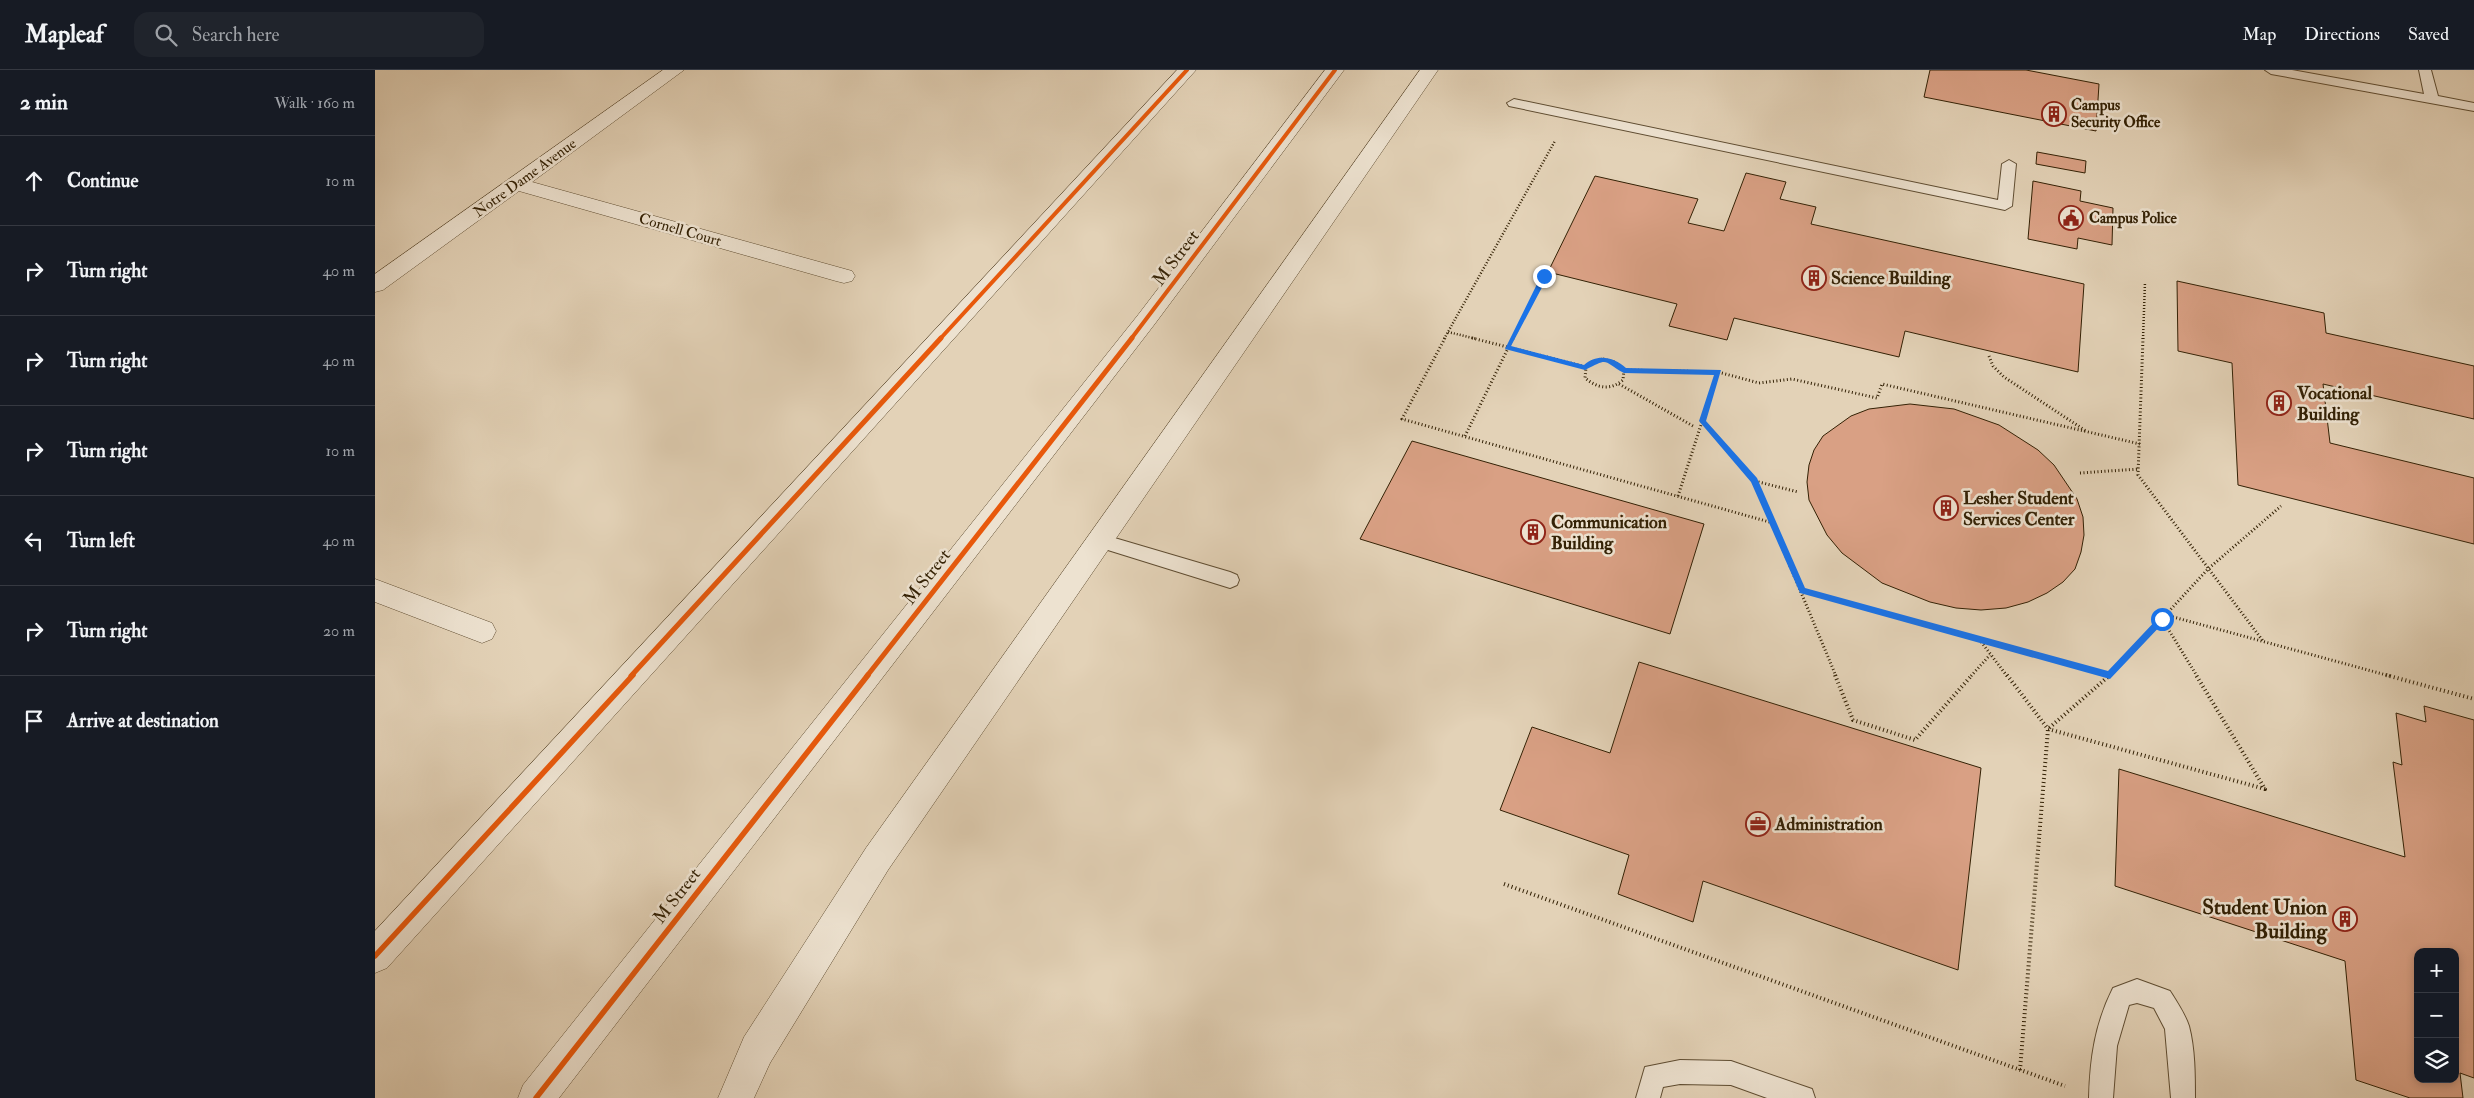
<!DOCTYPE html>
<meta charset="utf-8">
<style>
:root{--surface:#171b24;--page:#20242c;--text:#f1f3f6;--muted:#9ea1a6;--line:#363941}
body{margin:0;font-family:"IM FELL Double Pica",serif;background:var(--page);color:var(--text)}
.controls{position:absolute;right:15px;bottom:15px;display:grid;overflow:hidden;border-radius:10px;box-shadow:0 2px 8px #0003}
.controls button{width:45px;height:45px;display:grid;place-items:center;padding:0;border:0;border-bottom:1px solid var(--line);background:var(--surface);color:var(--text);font:25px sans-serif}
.stop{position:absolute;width:15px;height:15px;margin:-11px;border:4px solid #1a73e8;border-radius:50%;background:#fff}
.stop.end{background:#1a73e8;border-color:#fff;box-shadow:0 1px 5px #0008}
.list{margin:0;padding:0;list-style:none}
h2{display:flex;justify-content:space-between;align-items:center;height:65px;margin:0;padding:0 20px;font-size:21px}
h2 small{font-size:16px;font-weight:400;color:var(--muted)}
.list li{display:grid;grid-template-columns:32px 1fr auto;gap:15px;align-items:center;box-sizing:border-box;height:90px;padding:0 20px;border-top:1px solid var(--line)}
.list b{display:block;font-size:19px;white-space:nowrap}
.list em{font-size:16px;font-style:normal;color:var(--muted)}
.icon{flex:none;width:28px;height:28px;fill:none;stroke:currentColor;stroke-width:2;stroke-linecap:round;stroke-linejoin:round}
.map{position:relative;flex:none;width:2099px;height:1028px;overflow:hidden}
header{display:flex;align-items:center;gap:30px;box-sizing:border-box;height:70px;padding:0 25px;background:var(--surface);border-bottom:1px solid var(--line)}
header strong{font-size:24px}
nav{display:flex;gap:28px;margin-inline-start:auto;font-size:18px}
.search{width:350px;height:45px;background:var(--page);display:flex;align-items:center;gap:12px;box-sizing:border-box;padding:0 18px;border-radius:15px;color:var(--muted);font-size:19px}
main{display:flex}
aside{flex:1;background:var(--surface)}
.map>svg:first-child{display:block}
</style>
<header>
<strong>Mapleaf</strong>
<div class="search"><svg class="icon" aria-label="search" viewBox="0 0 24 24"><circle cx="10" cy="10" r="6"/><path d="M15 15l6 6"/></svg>Search here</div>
<nav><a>Map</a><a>Directions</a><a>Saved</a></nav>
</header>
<main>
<aside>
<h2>2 min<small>Walk · 160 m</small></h2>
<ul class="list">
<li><svg class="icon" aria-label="ahead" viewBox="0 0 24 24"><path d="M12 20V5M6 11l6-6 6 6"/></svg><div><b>Continue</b></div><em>10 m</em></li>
<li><svg class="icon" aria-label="right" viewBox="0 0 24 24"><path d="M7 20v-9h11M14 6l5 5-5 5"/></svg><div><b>Turn right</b></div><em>40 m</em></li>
<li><svg class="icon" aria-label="right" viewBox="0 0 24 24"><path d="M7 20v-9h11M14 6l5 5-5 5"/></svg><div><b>Turn right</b></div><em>40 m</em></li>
<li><svg class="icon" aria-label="right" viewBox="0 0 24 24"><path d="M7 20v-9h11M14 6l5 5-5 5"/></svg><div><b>Turn right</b></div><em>10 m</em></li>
<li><svg class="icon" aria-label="left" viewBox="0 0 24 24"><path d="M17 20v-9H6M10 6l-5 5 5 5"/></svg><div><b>Turn left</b></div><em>40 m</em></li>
<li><svg class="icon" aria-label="right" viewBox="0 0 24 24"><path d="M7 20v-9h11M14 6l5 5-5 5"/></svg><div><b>Turn right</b></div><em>20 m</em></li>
<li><svg class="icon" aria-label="arrive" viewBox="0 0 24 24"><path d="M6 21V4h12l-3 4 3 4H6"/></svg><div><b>Arrive at destination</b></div></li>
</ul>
</aside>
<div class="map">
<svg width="2099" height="1028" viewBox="0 0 2099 1028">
<rect width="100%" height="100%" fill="#e3d2b7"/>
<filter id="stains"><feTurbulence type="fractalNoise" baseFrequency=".004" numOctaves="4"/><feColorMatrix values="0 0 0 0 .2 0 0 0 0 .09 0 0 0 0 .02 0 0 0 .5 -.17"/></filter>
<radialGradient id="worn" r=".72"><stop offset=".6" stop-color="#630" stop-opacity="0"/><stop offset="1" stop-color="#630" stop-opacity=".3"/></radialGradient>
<!-- building -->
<path fill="#d9a084" stroke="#332105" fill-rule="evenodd" d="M1555,0H1651L1724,14L1721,61L1549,27Z
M1662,82L1711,91L1710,103L1661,94Z
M1371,103L1411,112L1405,129L1441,137L1436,154L1709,214L1703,302L1530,261L1524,287L1359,248L1352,270L1294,256L1302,234L1173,202L1220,106L1323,129L1313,153L1349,161Z
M1658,111L1706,121L1705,131L1738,138L1737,175L1703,168L1702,179L1653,169Z
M1802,211L1949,243L1951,263L2099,296V349L1948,314L1955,373L2099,408V474L1863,415L1857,293L1803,281Z
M1535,334L1579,339L1624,355L1663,380L1679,395L1702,429L1708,447L1709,465L1706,482L1700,499L1688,512L1672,523L1653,532L1631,538L1606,540L1581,538L1555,532L1507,513L1467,483L1452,465L1434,430L1432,412L1434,395L1439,380L1448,366L1476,346L1494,339Z
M1037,371L1329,454L1295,564L985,469Z
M1264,592L1606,698L1583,900L1328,811L1318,852L1243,824L1254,785L1125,740L1157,657L1235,683Z
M2049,636L2099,650V1008L2085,1003L2088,1028H2035L1981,1010L1970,891L1740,816L1744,699L2030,787L2018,692L2027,695L2021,643L2051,652ZM2043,882H2080V1009H2043Z"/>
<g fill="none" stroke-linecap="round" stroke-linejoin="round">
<defs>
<path id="service" d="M1890,0H1917L2049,24L2044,0H2056L2063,26L2099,33V41L1896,4Z
M1139,29L1623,130L1627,94L1634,90L1641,94L1637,136L1630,140L1134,36L1132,33Z
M726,464L855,502L862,505L864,510L862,515L855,518L720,476L717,471L720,466Z
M1762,909L1795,921C1802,932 1810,944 1814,956C1820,979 1820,1005 1820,1028H1796L1790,959L1779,938L1762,933L1754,935L1742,976L1738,1028H1714C1715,988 1720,954 1738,918Z
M1305,990L1356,991L1437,1019L1440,1028H1392L1356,1015L1305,1014L1288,1017L1285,1028H1261L1270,997Z"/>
<path id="minor" d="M288,0H309L157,112L477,201L480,206L477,211L469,213L461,211L144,121L8,220L0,222V204Z
M1045,0H1063L513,800L395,993L379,1028H343L369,967L491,778Z
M0,509L117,553L121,561L117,569L107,573L0,532Z"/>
<path id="tertiary" d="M802,0H821L12,898L0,903V861Z
M950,0H969L779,255L184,1028H143L148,1015L763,245Z"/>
</defs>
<!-- service casing -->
<use href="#service" stroke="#5f4d32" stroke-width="2"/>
<!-- minor casing -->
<use href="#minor" stroke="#5f4d32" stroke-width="1"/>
<!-- tertiary casing -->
<use href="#tertiary" stroke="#5f4d32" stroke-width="1"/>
<!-- path-far2 -->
<path stroke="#332105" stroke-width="2.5" stroke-dasharray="1 2" stroke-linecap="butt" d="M1073,262L1102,269
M1069,269L1180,71
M1138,269L1169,206
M1768,269L1770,212"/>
<!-- path-far1 -->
<path stroke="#332105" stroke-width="3" stroke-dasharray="1 2.5" stroke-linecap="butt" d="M1070,268L1027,349L1398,453
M1097,268L1211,297
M1768,268L1763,405L1888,571
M1614,286L1618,296L1629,307L1711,361
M1228,289L1240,292L1249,300L1248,310C1235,321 1222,318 1210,308L1211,297L1217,292Z
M1249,300L1343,302L1384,313L1417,309L1502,328L1507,314L1765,374
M1244,314L1318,356
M1327,351L1379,410L1461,606
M1090,366L1138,268
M1705,403L1764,399
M1380,411L1423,422
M1303,426L1343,302
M1427,521L1734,605
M1791,545L2015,606
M1787,549L1822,606
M1604,569L1632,606
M1596,606L1615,585
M1734,606L1833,499L1906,436"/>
<!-- path -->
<path stroke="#332105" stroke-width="4" stroke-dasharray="1 3" stroke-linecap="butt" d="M1460,605L1478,650L1540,670L1597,605
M1632,605L1673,659L1890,719L1821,605
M2011,605L2099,629
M1129,814L1690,1016
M1645,1000L1673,659L1735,605"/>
<!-- service -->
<use href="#service" fill="#ede2d0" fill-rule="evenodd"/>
<!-- minor -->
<use href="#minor" fill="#ede2d0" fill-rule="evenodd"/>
<!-- tertiary -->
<use href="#tertiary" fill="#ede2d0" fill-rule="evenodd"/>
<defs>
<path id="cycleway-far2" d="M565,269L812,0
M756,269L960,0"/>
<path id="cycleway-far1" d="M256,606L566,268
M492,606L757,268"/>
<path id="cycleway" d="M0,886L258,605
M161,1028L493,605"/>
</defs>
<!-- cycleway-far2 casing -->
<use href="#cycleway-far2" stroke="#ede2d0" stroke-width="6"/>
<!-- cycleway-far1 casing -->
<use href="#cycleway-far1" stroke="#ede2d0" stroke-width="8"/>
<!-- cycleway casing -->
<use href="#cycleway" stroke="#ede2d0" stroke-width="9"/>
<!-- cycleway-far2 -->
<use href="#cycleway-far2" stroke="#e8590c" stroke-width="4"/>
<!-- cycleway-far1 -->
<use href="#cycleway-far1" stroke="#e8590c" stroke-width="5"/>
<!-- cycleway -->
<use href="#cycleway" stroke="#e8590c" stroke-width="5.5"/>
</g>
<!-- route -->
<path fill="#1a73e8" d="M1169,204L1173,206L1136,276L1209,295C1222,283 1239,287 1251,298L1346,300L1331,351L1382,408L1430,518L1733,601L1784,547H1790V551L1735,609L1425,523L1376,412L1324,351L1339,305L1249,303C1227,291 1235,287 1210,300L1130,279L1166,206Z"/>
<!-- icons -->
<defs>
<symbol id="building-ring" viewBox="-11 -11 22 22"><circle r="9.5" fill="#ede2d0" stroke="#8f2418" stroke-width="1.5"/><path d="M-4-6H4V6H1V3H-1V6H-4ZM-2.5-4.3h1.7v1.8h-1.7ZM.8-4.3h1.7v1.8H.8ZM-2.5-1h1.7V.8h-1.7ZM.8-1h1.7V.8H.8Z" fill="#8f2418"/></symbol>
<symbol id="civic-ring" viewBox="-11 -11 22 22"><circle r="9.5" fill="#ede2d0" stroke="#8f2418" stroke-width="1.5"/><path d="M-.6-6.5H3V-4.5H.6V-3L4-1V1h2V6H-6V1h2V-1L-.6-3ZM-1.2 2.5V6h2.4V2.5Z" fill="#8f2418"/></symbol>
<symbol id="office-ring" viewBox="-11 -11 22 22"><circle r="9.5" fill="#ede2d0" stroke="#8f2418" stroke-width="1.5"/><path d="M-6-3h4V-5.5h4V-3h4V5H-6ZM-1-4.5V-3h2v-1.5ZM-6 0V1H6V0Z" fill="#8f2418"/></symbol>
</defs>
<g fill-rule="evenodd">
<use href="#building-ring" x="1665" y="30" width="28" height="28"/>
<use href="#civic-ring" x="1682" y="134" width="28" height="28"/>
<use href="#building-ring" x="1425" y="194" width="28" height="28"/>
<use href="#building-ring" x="1890" y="319" width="28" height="28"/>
<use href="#building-ring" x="1557" y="424" width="28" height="28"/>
<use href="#building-ring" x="1144" y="448" width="28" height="28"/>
<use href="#office-ring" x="1369" y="740" width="28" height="28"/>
<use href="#building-ring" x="1956" y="835" width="28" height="28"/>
</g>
<g text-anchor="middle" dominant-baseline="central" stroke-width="5" stroke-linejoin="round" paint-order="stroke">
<!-- far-poi labels -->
<g font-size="15" font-weight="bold" fill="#332105" stroke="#ede2d0" text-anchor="start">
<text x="1696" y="35">Campus<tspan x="1696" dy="17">Security Office</tspan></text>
<text x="1714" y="148">Campus Police</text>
</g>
<!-- far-street labels -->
<g font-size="15" fill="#332105" stroke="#ede2d0">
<text transform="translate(150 108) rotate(-36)">Notre Dame Avenue</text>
<text transform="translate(305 160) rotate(16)">Cornell Court</text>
</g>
<!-- street labels -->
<g font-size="18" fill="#332105" stroke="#ede2d0">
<text transform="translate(801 188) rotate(-53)">M Street</text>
<text transform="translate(552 507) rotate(-52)">M Street</text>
<text transform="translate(302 826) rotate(-52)">M Street</text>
</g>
<!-- poi labels -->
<g font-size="18" font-weight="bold" fill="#332105" stroke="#ede2d0" text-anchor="start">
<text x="1456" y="208">Science Building</text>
<text x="1922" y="323">Vocational<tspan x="1922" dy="21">Building</tspan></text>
<text x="1588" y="428">Lesher Student<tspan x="1588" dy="21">Services Center</tspan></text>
<text x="1176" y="452">Communication<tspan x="1176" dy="21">Building</tspan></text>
<text x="1400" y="754">Administration</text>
</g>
<!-- near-poi labels -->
<g font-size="21" font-weight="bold" fill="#332105" stroke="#ede2d0" text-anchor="end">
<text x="1952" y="837">Student Union<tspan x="1952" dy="24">Building</tspan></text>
</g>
</g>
<rect width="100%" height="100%" filter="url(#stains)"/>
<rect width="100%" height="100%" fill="url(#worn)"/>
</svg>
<div class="controls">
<button>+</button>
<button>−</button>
<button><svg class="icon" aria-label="layers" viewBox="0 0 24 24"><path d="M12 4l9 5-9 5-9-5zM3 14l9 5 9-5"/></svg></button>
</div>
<div class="stop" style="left:1787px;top:549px"></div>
<div class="stop end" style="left:1169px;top:206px"></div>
</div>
</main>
